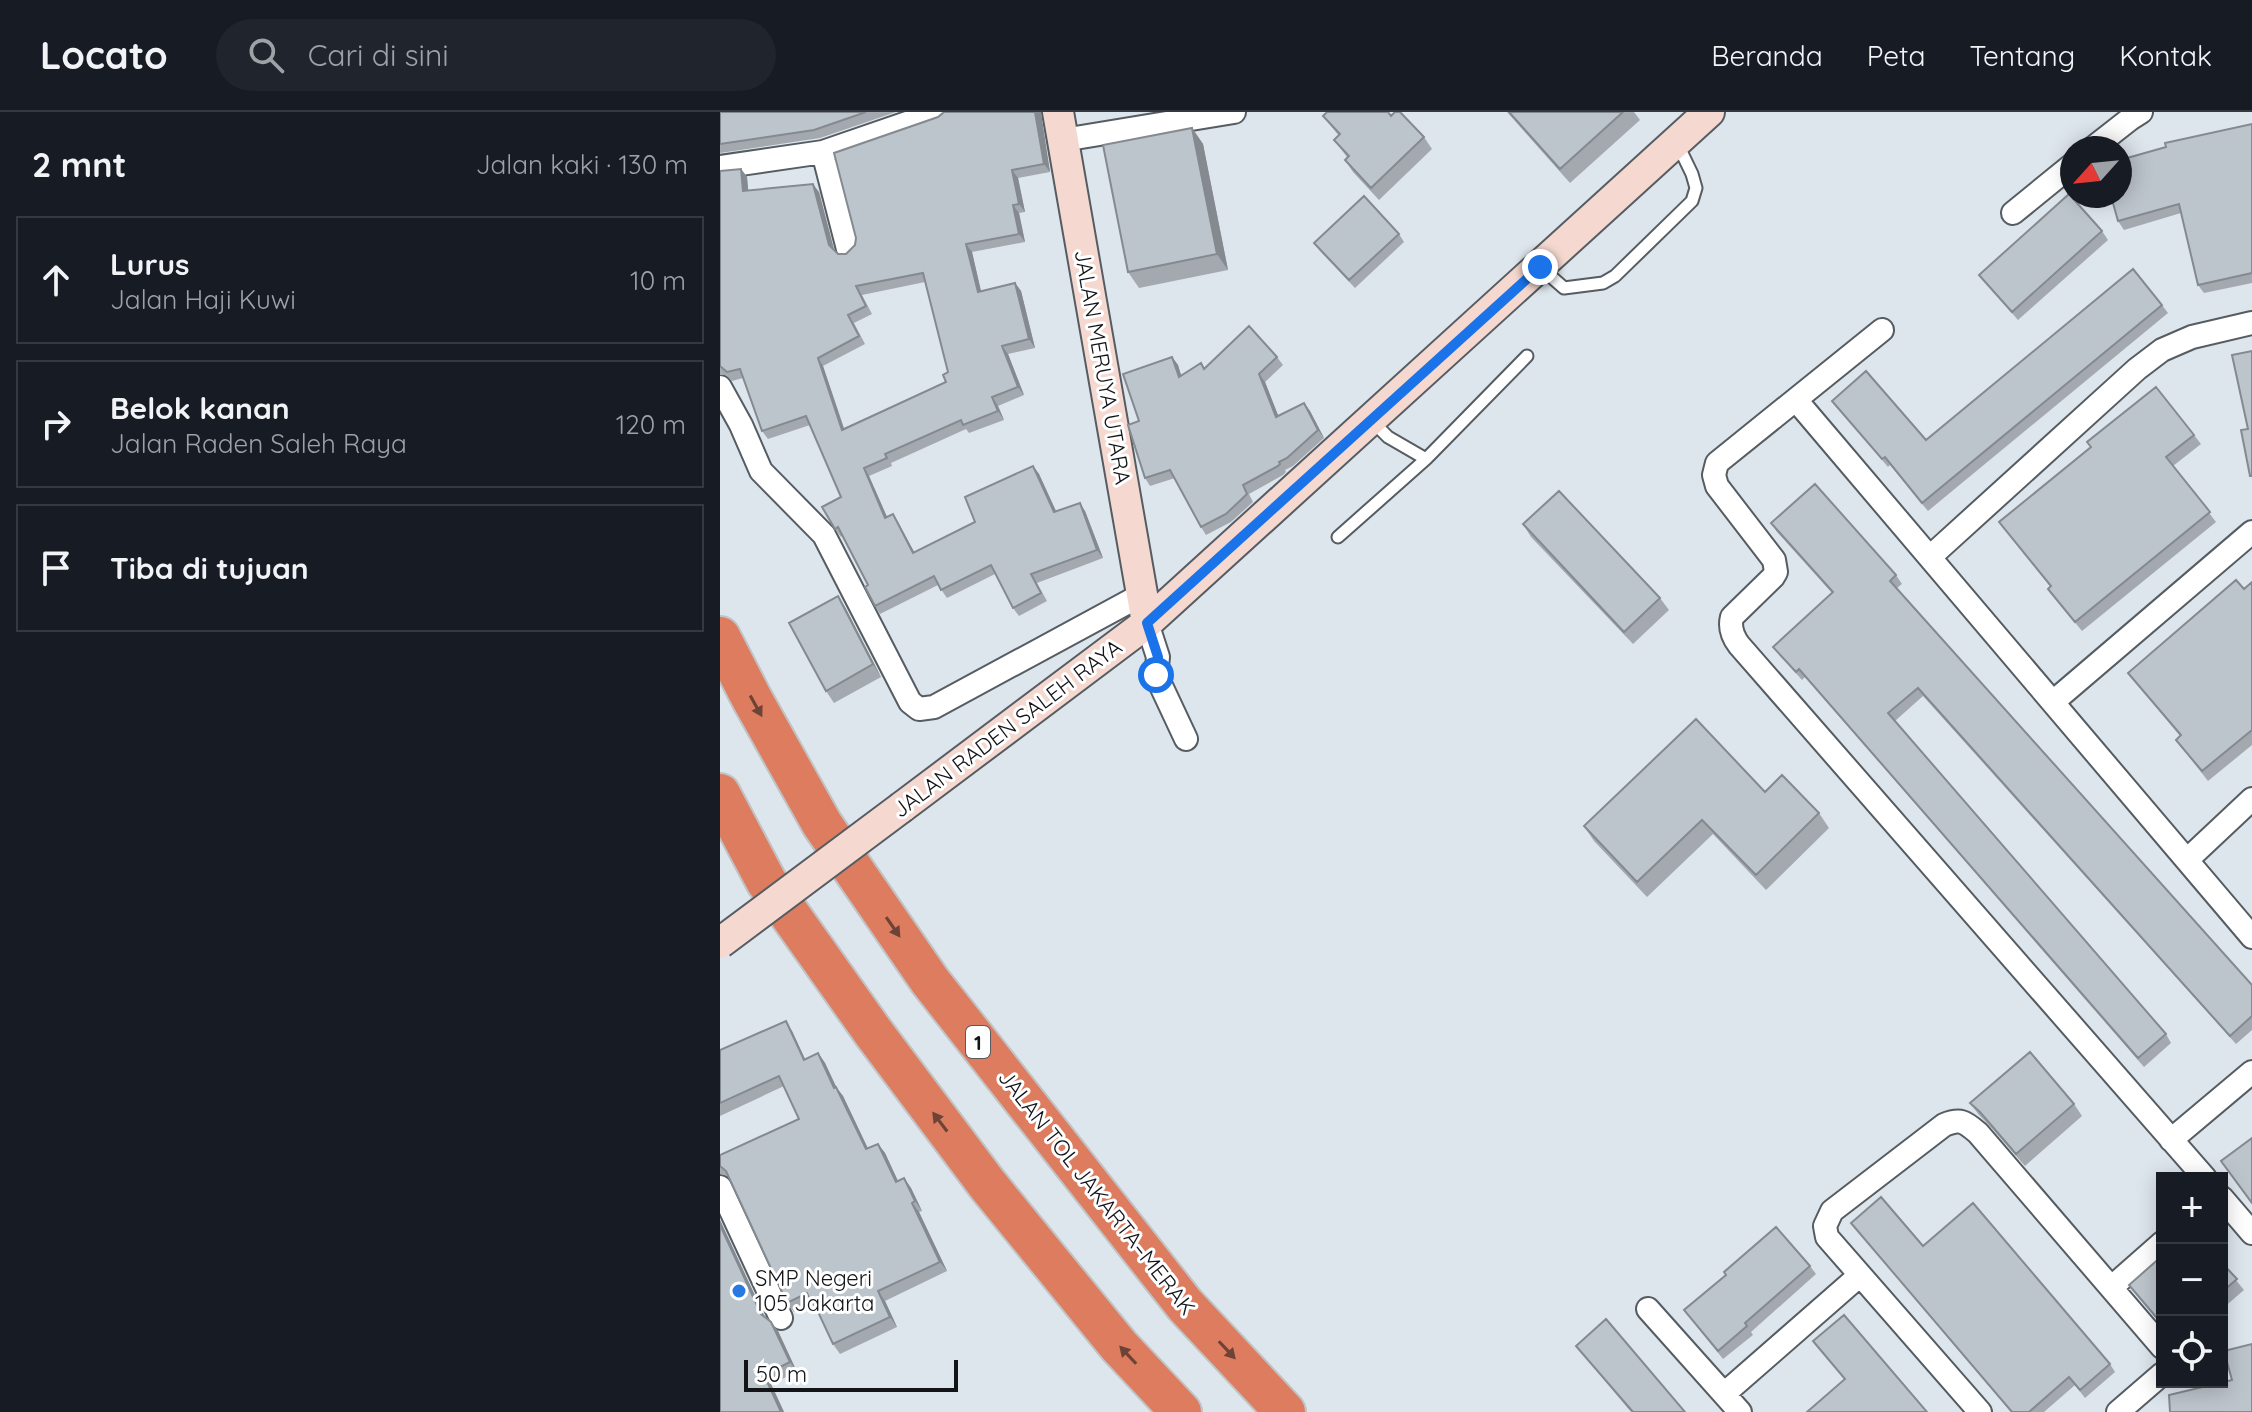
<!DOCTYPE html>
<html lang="id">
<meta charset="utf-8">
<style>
:root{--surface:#171b24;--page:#20242c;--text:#f1f3f6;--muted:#9ea1a6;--line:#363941}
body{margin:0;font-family:Quicksand,sans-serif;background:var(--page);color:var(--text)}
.controls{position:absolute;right:24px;bottom:24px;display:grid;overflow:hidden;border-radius:0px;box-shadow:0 4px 20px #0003}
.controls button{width:72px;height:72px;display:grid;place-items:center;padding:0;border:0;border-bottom:2px solid var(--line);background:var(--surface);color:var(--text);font:40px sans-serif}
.compass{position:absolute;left:1340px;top:24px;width:72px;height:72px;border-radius:50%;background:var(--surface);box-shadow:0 4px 20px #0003;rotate:243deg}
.scale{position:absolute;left:24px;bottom:20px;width:214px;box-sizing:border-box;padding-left:8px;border:4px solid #121417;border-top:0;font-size:22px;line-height:28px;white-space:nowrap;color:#121417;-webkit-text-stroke:6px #fff;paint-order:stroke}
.stop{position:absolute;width:24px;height:24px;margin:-18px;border:6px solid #1a73e8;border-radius:50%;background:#fff}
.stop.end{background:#1a73e8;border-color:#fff;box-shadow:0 2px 8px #0008}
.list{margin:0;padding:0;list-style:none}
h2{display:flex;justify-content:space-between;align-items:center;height:104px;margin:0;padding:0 32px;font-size:34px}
h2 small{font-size:26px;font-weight:400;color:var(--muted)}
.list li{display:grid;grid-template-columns:52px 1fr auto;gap:24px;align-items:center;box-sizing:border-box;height:128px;margin:0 16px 16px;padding:0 16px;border:2px solid var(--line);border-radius:0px}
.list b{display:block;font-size:30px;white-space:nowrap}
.list p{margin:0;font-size:26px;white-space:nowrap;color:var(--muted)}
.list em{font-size:26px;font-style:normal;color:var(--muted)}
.icon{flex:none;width:44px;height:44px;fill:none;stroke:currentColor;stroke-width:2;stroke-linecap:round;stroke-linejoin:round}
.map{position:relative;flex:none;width:1532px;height:1300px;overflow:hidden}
header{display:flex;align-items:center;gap:48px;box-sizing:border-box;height:112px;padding:0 40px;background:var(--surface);border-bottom:2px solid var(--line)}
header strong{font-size:38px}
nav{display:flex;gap:44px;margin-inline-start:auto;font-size:28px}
.search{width:560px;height:72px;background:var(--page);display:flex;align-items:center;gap:20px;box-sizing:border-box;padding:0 28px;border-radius:44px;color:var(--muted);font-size:30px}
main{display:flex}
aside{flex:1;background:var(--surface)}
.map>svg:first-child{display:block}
</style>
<header>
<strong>Locato</strong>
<div class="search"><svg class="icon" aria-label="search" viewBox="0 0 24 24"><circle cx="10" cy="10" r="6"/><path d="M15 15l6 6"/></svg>Cari di sini</div>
<nav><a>Beranda</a><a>Peta</a><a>Tentang</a><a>Kontak</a></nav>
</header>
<main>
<aside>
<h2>2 mnt<small>Jalan kaki · 130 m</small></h2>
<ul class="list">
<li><svg class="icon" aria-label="ahead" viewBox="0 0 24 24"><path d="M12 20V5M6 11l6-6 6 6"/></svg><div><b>Lurus</b><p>Jalan Haji Kuwi</p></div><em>10 m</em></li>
<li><svg class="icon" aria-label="right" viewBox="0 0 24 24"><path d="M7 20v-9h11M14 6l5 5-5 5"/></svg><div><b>Belok kanan</b><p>Jalan Raden Saleh Raya</p></div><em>120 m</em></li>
<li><svg class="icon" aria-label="arrive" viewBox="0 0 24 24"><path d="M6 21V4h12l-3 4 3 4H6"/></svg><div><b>Tiba di tujuan</b></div></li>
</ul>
</aside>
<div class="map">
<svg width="1532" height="1300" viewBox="0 0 1532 1300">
<rect width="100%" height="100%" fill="#dee6ed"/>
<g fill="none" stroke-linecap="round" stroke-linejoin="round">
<defs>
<path id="service" d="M820,155L844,176L883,171L895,164L972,89L976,76L972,62L957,31
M651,308L668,325L706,347L807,244
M618,425L706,347"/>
<path id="minor" d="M343,28L514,0
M1373,36L1410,7L1421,0
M103,40L128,137
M0,55L103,40L219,0
M1293,101L1352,53
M1162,218L997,351L994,363L997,374L1054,448L1056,460L1053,465L1012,505C1009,516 1013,525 1019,533L1485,1066
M0,275L21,313L41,359L104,423L190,590L199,597L214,595L423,482
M1076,288L1532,825
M1210,445L1417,257L1442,238L1472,225L1532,211
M427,511L438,545L436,563L466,627
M1333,590L1532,420
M1467,748L1532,687
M1451,1028L1532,960
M0,1075L61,1206
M1502,1086L1532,1121
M1392,1175L1442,1131
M928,1197L1020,1300
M1004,1282L1139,1164
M1260,1300L1107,1125L1105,1114L1112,1099L1224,1013C1241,1006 1245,1010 1258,1021L1442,1235
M1398,1300L1442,1262"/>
<path id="secondary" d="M338,0L427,511
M182,695L427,511L989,0"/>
<path id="motorway" d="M0,525L32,587L102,712L210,869L465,1193L565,1300
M0,682L46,769L153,920L267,1072L399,1234L461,1300"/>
</defs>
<!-- service casing -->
<use href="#service" stroke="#555c62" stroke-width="15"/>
<!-- minor casing -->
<use href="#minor" stroke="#555c62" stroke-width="26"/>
<!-- secondary casing -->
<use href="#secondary" stroke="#555c62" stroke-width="34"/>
<!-- motorway casing -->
<use href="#motorway" stroke="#c1c2c3" stroke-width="44"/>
<!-- service -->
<use href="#service" stroke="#fff" stroke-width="11"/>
<!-- minor -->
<use href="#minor" stroke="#fff" stroke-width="22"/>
<!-- secondary -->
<use href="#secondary" stroke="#f5d8cf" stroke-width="30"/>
<!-- motorway -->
<use href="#motorway" stroke="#dd7c5f" stroke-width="40"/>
<defs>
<path id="secondary-bridge" d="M0,831L182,695"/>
</defs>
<!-- secondary-bridge casing -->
<use href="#secondary-bridge" stroke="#555c62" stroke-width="34" stroke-linecap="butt"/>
<!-- secondary-bridge -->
<use href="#secondary-bridge" stroke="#f5d8cf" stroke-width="30"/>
</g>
<!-- wall -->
<path fill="#a3a9af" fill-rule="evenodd" d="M0,0H176L100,26L0,41Z
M787,0H914L920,8L850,71Z
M320,3L330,60L298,66L305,100L299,101L305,130L252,140L261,179L295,171L301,179L315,236L288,242L304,283L278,294L284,308L249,321L246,317L171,351L172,354L149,364L167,405L178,410L194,440L255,410L313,354L319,362L336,399H365L383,446L317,471L327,489L299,504L293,496L275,462L227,486L218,473L160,502L155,494L148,473L122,424L121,425L115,417L121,385L90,313L48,327L42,319L23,266L12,269L6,263H0V59L21,57L27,65L28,79L99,80L114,138L118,142H126ZM205,170L228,260L226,270L124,316L103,254L145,232L134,211L152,202L142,183Z
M603,4H671L704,25L712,37L659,88L633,60L625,48L627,45L614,28L619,24Z
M1532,12V171L1484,181L1478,173L1461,101L1404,118L1398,109Z
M472,16L483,32L508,158L419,176L408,160Z
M1382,119L1388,128L1298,208L1259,163Z
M679,122L684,130L635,176L600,139L594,131Z
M1442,193L1448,201L1208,399L1170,353L1168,355L1112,289L1206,328Z
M452,245L458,253L461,263L557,245L563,253L545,270L558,304L584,291L590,299L604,326L573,354L565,358L566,360L563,363L529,382L533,390L511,410L486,423L481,415L455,366L430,374L425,366L419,309Z
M1474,323L1481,332L1453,354L1496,410L1362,519L1335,486L1328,477L1331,475L1279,410Z
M1051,411L1176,463L1182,472L1177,476L1532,873V918L1516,932L1203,584L1175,609L1446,922L1451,931L1424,955L1085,565L1082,568L1053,535L1112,481L1057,420Z
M803,412L940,486L949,498L913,532L811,425Z
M1532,470V633L1488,669L1456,628L1460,624L1408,561Z
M118,484L126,497L161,565L114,591L106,579Z
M1045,680L1099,701L1109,716L1046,778L993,722L927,785L874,729L864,714Z
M72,919L85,947L98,941L105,951L116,975L123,984L148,1037L158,1032L165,1041L178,1069L184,1066L191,1076L202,1099L199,1100L227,1159L165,1189L177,1215L120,1242L113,1232L97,1198L92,1192L74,1200L67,1191L8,1064L0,1062V1043L79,1007L64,974L0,1004V938Z
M1250,991L1354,992L1362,1004L1305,1054L1268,1012L1259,1003Z
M0,1108L45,1205L51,1210L58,1219L77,1260L51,1272L64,1300H0Z
M1131,1111L1203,1134L1390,1252L1395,1260L1365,1286L1355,1273L1324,1300H1291Z
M1442,1144V1214L1409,1173Z
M1502,1151L1524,1178L1502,1197Z
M1090,1154L1096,1162L1031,1220L1033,1223L1003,1247L964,1198Z
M856,1234L965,1300H911Z"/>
<!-- shaded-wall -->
<path fill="#848a8f" d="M315,0H321L330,60L324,52Z
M472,16L483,32L508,158L497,142Z
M21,57L27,65L29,87L23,79Z
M292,58L298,66L305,100L299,92Z
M93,72L99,80L115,141L109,133Z
M293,93L299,101L305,130L299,122Z
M246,132L252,140L263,188L258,180Z
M295,171L301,179L315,236L309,227Z
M282,234L288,242L304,283L298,275Z
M452,245L458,253L464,273L459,265Z
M98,246L103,254L127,326L122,318Z
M539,262L545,270L562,313L556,305Z
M272,285L278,294L284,308L278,299Z
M584,291L590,299L604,326L598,318Z
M313,354L319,362L340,408L334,400Z
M144,356L149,364L171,414L165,406Z
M360,391L365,399L383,446L377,438Z
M173,402L178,410L199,449L193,441Z
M118,484L126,497L161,565L153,552Z
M66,909L72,919L90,958L84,948Z
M98,941L105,951L121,985L114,976Z
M116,975L123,984L153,1047L146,1037Z
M158,1032L165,1041L183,1080L176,1070Z
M184,1066L191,1076L202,1099L195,1089Z
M192,1091L199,1100L227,1159L220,1150Z
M0,1108L48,1212L41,1202L0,1113Z
M158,1179L165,1189L177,1215L170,1205Z
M51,1210L58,1219L77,1260L70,1250Z
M44,1263L51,1272L64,1300H61Z"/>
<!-- building -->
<path fill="#bdc5cc" stroke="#848a8f" stroke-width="2" fill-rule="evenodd" d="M0,0H146L94,18L0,32Z
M224,0H315L324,52L292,58L299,92L293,93L299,122L246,132L258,180L295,171L309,227L282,234L298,275L272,285L278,299L243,313L241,308L165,342L167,346L144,356L165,406L173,402L193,441L255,410L245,385L313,354L334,400L360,391L377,438L311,462L321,481L293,496L271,453L221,478L214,464L155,494L145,475L148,473L118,415L115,417L102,395L121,385L86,304L42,319L20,257L7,260L0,254V59L21,57L23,79L93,72L109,133L118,142H126L135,133L136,126L114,41L218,5ZM203,161L228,260L223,263L226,270L122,318L98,246L139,224L128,203L146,194L136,174Z
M607,0H668L671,4L675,0H680L704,25L651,76L625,48L629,44L614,28L620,22L603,4Z
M789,0H903L840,57Z
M1532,12V161L1478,173L1459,92L1398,109L1391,84H1400V48L1446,35L1445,31Z
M472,16L497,142L408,160L383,33Z
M1349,82L1382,119L1292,200L1259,163Z
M644,84L679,122L629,168L594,131Z
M1413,157L1442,193L1202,391L1165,345L1162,347L1112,289L1146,259L1206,328Z
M529,214L557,245L539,262L556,305L584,291L598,318L567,346L559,350L560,352L558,354L523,373L527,382L506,402L481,415L450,358L425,366L408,313L419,309L403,262L452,245L459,265L481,251L484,257Z
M1532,239V364H1530L1521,318L1528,317L1512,243Z
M1436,275L1474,323L1446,345L1490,400L1355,510L1328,477L1331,474L1279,410L1371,335L1367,330Z
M1095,372L1176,463L1170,469L1532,873V904L1510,924L1198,576L1168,601L1446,922L1418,946L1079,557L1076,560L1053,535L1113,480L1051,411Z
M839,379L940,486L904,520L803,412Z
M1516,468L1524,477L1532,470V618L1482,659L1456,628L1461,623L1408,561Z
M118,484L153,552L106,579L69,511Z
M976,607L1045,680L1062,663L1099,701L1036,763L982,708L917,770L864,714Z
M66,909L84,948L98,941L114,976L116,975L146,1037L158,1032L176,1070L184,1066L195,1089L192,1091L220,1150L158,1179L170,1205L113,1232L92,1187L90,1188L87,1181L67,1191L6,1059L0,1054V1043L79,1007L59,964L0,991V938Z
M1310,940L1354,992L1296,1042L1260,1000L1250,991Z
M1532,1026V1091L1501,1049Z
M1161,1085L1203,1134L1253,1091L1390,1252L1360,1278L1349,1265L1309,1300H1292L1131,1111Z
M0,1113L41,1202L51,1210L70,1250L44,1263L61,1300H0Z
M1056,1115L1090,1154L1025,1211L1027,1214L998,1239L964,1198L1006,1163L1004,1160Z
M1442,1144V1212L1409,1173Z
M1502,1151L1517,1167L1502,1180Z
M1124,1203L1207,1300H1087L1125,1267L1093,1229Z
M886,1207L965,1300H913L856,1234Z
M1532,1232V1300H1450L1449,1283L1512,1268L1504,1239Z"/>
<!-- one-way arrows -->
<defs><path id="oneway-solid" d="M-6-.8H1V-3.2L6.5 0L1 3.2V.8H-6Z" transform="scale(2)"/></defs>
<g fill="#6d4337">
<use href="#oneway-solid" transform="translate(36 594) rotate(61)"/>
<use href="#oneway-solid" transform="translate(173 815) rotate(55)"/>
<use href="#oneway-solid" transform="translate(220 1010) rotate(-127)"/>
<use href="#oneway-solid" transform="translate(507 1238) rotate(47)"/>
<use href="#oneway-solid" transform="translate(408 1243) rotate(-133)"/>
</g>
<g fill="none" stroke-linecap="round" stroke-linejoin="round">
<!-- route -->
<path stroke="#1a73e8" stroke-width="10" d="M436,563L438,545L427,511L820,155"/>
</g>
<!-- markers -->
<circle fill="#2779e4" stroke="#fff" stroke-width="3" cx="19" cy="1179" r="8"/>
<g text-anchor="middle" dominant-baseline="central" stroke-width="6" stroke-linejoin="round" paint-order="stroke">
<!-- shield labels -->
<rect fill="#fff" stroke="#595a5d" stroke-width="2" x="246" y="914" width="24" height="32" rx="6"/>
<g font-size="20" font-weight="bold" fill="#121417">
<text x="258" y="930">1</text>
</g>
<!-- street labels -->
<g font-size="22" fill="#121417" stroke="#fff">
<text transform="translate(383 255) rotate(80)">JALAN MERUYA UTARA</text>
<text transform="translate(287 616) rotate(-37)">JALAN RADEN SALEH RAYA</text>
<text transform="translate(377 1080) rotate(52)">JALAN TOL JAKARTA–MERAK</text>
</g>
<!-- poi labels -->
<g font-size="22" fill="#121417" stroke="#fff" text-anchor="start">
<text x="35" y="1166">SMP Negeri<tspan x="35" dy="25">105 Jakarta</tspan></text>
</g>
</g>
</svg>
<div class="controls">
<button>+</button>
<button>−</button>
<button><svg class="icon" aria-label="locate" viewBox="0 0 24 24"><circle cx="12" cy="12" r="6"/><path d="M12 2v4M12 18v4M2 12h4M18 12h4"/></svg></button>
</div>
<svg class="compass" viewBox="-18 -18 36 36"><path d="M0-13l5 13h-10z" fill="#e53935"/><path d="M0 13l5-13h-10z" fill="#9ea1a6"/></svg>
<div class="scale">50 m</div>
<div class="stop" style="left:436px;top:563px"></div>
<div class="stop end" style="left:820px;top:155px"></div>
</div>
</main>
